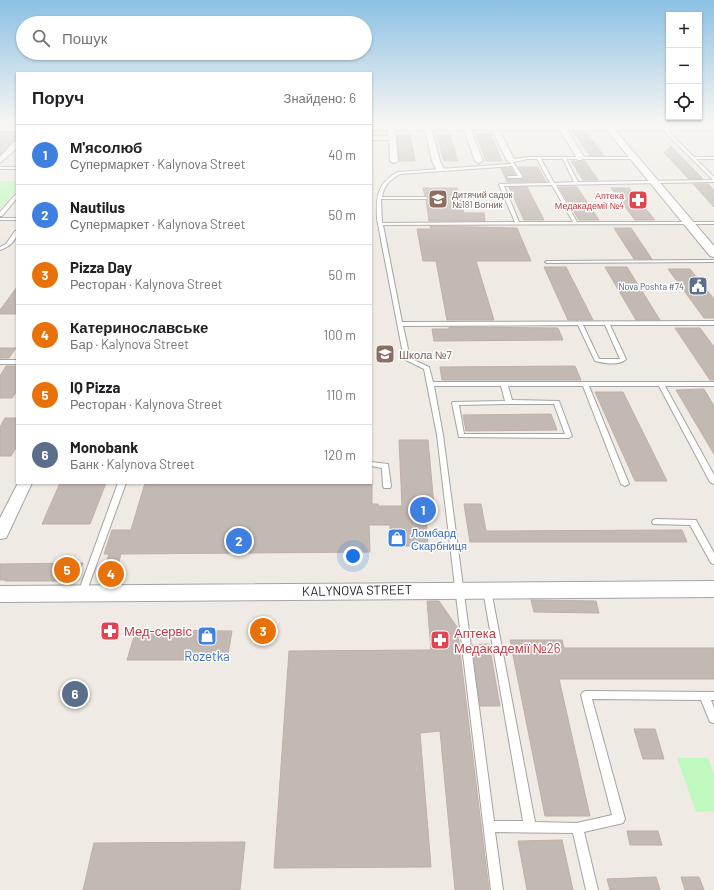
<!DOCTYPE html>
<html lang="uk">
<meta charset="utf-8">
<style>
:root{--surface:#fff;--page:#f6f6f6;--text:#202124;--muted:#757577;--line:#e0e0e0;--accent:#2563eb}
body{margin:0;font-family:Barlow,sans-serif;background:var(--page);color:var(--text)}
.controls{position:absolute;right:12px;top:12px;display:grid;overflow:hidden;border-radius:0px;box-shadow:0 1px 3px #0004}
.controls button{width:36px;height:36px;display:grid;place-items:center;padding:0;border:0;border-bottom:1px solid var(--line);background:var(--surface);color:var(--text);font:20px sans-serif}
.you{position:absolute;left:353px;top:556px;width:14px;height:14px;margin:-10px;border:3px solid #fff;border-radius:50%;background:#1a73e8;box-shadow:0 0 0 6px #1a73e833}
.badge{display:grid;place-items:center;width:26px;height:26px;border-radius:50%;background:var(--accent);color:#fff;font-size:13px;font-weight:700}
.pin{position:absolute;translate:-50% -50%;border:2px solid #fff;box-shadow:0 1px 4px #0006}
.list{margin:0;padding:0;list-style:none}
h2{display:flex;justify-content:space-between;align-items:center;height:52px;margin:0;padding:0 16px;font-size:17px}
h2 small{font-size:13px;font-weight:400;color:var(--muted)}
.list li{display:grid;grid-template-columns:26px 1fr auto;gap:12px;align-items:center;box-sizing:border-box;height:60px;padding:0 16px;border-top:1px solid var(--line)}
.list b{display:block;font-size:15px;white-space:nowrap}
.list p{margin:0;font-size:13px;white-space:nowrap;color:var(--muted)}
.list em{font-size:13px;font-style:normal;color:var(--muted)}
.icon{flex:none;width:22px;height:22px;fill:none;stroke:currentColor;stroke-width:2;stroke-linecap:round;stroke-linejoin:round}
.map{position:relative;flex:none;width:714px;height:890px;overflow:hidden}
.search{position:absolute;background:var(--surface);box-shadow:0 1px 3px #0004;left:16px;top:16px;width:356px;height:44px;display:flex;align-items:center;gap:10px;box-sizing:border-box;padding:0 14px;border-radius:22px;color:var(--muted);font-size:15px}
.panel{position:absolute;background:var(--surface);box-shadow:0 1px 3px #0004;left:16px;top:72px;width:356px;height:412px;border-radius:0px}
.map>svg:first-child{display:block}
</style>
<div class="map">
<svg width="714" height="890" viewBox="0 0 714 890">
<rect width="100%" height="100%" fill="#efeae3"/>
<!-- park -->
<path fill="#c0f9c0" d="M0,181H17V189L0,209Z
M677,758H708L714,774V811L696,812Z"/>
<!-- building -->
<path fill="#c3b9b3" stroke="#c0afa6" d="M3,132H17V138L0,155V135Z
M573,132H586L604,156H590Z
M476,134H491L502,161H486Z
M397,135H410L415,161H399Z
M437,135H450L458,161H444Z
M671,146L703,179H689L664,153Z
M571,161H585L598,180H583Z
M518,167H538L546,182H507L501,168H511L515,174L506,176L507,179H522L524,176Z
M693,184H708L714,190V207Z
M509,187H527L544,220H524Z
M559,187H577L599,220H579Z
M423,188H457L464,213H484L485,221H429L426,200L429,197L425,196Z
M611,188H629L655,220H635Z
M430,226L517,228L531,261H476L494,320H447L436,261H423L417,229H431Z
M614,228H631L652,259H634Z
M544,267H566L593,320H568Z
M605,267H627L660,320H636Z
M668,269H690L714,299V318H704Z
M17,287V314H0V310Z
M449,327L558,328L563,340L434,341L432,329H449Z
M675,328H700L714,347V380H710Z
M0,348H16L9,358H0Z
M6,366H17V391L12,398H0V376Z
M575,366L581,380H442L440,367Z
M704,389L714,406V454L676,390Z
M595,392H623L667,481H635Z
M551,414L557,430L466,431L463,415Z
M5,418H17V446L11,456H0V427Z
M399,440H428L434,506H425L428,546H391L390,525H369L370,552L121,554L115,577H102L109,554H104L112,530H131L145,483H372V504H378V506H402Z
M60,483H106L90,524H42Z
M464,504H481L486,531L682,530L687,542H470Z
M83,563L79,574L71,579H63L62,581H5V580H0V564Z
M531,600L596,601L599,613L534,612Z
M427,601H439L457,627L489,890H455L440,731L420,733L431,867L274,868L289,651L431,650Z
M275,622L274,639L251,640L252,623Z
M136,630L232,631L227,660H127Z
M510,640H562L564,648H714V679H559L590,816H545Z
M489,644L500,706H480L472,645Z
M634,729H655L664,759H643Z
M627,831H658L662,845H630Z
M562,840L573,890H527L518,841Z
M245,842L240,890H83L94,843Z
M656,877L660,890H610L607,879Z
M681,877H699L704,890H685Z"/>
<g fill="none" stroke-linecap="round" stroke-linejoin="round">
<defs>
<path id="service" d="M665,130H667L694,157H714V159H696L714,177V182L556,185L577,222H714V224L383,225L402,322L714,321V325H610L626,359C620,366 603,363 595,361L578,325L403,326L410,358L429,367L433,382H714V386H665L714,475V484L710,482L659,386H589L629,484L625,486L621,484L583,386H508L512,400L559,401L572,436L569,438L459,437L452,403L453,402L505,401L501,386H434L443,435L494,821H523L483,590L484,588L487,587L490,588L491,590L535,822L577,823L612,815L581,695L583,692L586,691L714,692V700H711L714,708V723L710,722L701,700L592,699L625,819L623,823L619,824L584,832L598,890H586L573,833L495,832L503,890H491L437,435L424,369L404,359L377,219C376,197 377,183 398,172L511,164L510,160L528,157H635L637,158L635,159H566L578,182L713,180L665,132ZM528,159H537L550,183L500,184L499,185L515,222L382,223L381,199H426L428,198L426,197H382C384,185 390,180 400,174L512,166L518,176H509L507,177L508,178H521L523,177L513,162ZM541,159H563L574,182L554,183ZM552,185L573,222H519L504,186ZM583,325H605L620,359H599ZM507,404H554L565,434H464L459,405Z
M0,167H17V169H0Z
M16,194H17V198L2,216H0V212Z
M0,218H17V220H0Z
M15,231H17C17,241 9,247 0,250V247L6,244Z
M714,260V262L547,263L545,262L547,261Z
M0,360H17V364H0Z
M371,462L388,464L391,486L390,488H384L383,486L382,468L371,466Z
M118,483H126L86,593L85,595L82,596L79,595L78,593Z
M656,519L696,520L714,553V564L711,563L690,525L653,524L652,522L653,520Z"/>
<path id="minor" d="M371,126H714V130H567L585,158L581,160H578L560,130H499L515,161L511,163L507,161L492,130H471L483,161L479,163L475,161L464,130H432L440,161L444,169L440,171H437L432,161L425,130H395L398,161L394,163L390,161L389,140H371V136H388V130H371Z
M0,127H17V131H0Z
M14,142H17V148L0,163V157Z
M18,483H32L8,534L6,538L0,539V518Z"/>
<path id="tertiary" d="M601,123H609L714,246V257L710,256Z
M714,581V597L0,602V586Z"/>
</defs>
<!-- service casing -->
<use href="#service" stroke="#a4a4a4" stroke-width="2"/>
<!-- minor casing -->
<use href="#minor" stroke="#a4a4a4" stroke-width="2"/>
<!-- tertiary casing -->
<use href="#tertiary" stroke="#a4a4a4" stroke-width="2"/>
<!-- service -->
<use href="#service" fill="#fff" fill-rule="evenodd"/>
<!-- minor -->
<use href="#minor" fill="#fff" fill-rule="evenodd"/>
<!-- tertiary -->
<use href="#tertiary" fill="#fff" fill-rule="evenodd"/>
</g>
<!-- sky -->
<linearGradient id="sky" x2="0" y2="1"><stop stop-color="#8cc1e4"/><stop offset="0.5" stop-color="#f8f6f2"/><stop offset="1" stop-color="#f8f6f2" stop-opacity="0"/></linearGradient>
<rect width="714" height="247" fill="url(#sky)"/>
<!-- icons -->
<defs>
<symbol id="school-square" viewBox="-11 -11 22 22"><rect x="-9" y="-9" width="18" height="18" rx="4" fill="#8d6e63" stroke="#fff"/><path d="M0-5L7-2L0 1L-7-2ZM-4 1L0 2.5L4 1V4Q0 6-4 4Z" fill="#fff"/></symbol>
<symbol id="pharmacy-square" viewBox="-11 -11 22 22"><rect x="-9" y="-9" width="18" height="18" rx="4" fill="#e0444e" stroke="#fff"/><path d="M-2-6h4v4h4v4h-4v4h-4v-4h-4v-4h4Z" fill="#fff"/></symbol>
<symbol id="civic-square" viewBox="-11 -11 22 22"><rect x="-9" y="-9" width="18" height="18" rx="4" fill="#5c6f8a" stroke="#fff"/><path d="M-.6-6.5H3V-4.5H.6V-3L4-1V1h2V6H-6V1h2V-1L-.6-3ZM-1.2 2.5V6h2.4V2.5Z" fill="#fff"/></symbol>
<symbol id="shop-square" viewBox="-11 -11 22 22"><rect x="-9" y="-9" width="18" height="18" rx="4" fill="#3f7fe0" stroke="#fff"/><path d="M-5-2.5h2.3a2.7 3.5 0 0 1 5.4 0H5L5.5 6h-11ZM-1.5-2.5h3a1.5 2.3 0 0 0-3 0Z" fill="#fff"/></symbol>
</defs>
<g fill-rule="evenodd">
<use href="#school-square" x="427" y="188" width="22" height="22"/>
<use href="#pharmacy-square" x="627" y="189" width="22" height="22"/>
<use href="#civic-square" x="687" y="275" width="22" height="22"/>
<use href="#school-square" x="374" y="343" width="22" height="22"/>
<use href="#shop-square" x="386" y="527" width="22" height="22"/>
<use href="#pharmacy-square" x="99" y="620" width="22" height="22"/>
<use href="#shop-square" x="196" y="625" width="22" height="22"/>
<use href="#pharmacy-square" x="429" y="629" width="22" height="22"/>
</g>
<g text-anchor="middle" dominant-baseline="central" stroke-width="3" stroke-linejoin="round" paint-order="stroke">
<!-- far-education labels -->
<g font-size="9" fill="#785e54" stroke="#fff" text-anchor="start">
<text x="452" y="194">Дитячий садок<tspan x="452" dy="10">№181 Вогник</tspan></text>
</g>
<!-- far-health labels -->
<g font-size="9" fill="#be3a42" stroke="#fff" text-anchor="end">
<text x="624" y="195">Аптека<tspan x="624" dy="10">Медакадемії №4</tspan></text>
</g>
<!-- far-service labels -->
<g font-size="9" fill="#4e5e75" stroke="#fff" text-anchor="end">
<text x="684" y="286">Nova Poshta #74</text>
</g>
<!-- education labels -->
<g font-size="11" fill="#785e54" stroke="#fff" text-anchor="start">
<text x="399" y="354">Школа №7</text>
</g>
<!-- shop labels -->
<g font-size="11" fill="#366cbe" stroke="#fff" text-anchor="start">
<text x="411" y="532">Ломбард<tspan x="411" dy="13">Скарбниця</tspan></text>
</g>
<!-- near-street labels -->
<g font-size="13" fill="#1d1d1d" stroke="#fff">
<text transform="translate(357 590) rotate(-1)">KALYNOVA STREET</text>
</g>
<!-- near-health labels -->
<g font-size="13" fill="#be3a42" stroke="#fff" text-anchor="start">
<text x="124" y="631">Мед-сервіс</text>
<text x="454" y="633">Аптека<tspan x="454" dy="15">Медакадемії №26</tspan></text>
</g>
<!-- near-shop labels -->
<g font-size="13" fill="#366cbe" stroke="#fff">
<text x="207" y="656">Rozetka</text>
</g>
</g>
</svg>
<div class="controls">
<button>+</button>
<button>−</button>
<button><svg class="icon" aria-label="locate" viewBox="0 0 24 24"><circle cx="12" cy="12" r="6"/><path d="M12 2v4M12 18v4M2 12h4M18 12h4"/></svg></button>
</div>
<div class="you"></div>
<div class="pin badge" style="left:423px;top:510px;background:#3f7fe0">1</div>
<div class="pin badge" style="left:239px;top:541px;background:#3f7fe0">2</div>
<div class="pin badge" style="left:263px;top:631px;background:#e8710a">3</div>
<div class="pin badge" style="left:111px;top:574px;background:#e8710a">4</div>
<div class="pin badge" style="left:67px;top:570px;background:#e8710a">5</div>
<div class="pin badge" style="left:75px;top:694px;background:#5c6f8a">6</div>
<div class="search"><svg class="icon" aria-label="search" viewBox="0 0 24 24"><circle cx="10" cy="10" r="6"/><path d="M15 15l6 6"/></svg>Пошук</div>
<section class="panel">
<h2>Поруч<small>Знайдено: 6</small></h2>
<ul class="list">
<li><span class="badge" style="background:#3f7fe0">1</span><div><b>М'ясолюб</b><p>Супермаркет · Kalynova Street</p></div><em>40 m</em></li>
<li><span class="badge" style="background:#3f7fe0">2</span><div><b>Nautilus</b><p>Супермаркет · Kalynova Street</p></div><em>50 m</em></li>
<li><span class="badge" style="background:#e8710a">3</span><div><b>Pizza Day</b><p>Ресторан · Kalynova Street</p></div><em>50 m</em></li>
<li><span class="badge" style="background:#e8710a">4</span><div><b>Катеринославське</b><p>Бар · Kalynova Street</p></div><em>100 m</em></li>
<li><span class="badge" style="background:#e8710a">5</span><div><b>IQ Pizza</b><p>Ресторан · Kalynova Street</p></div><em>110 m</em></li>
<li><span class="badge" style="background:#5c6f8a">6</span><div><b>Monobank</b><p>Банк · Kalynova Street</p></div><em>120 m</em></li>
</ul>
</section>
</div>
